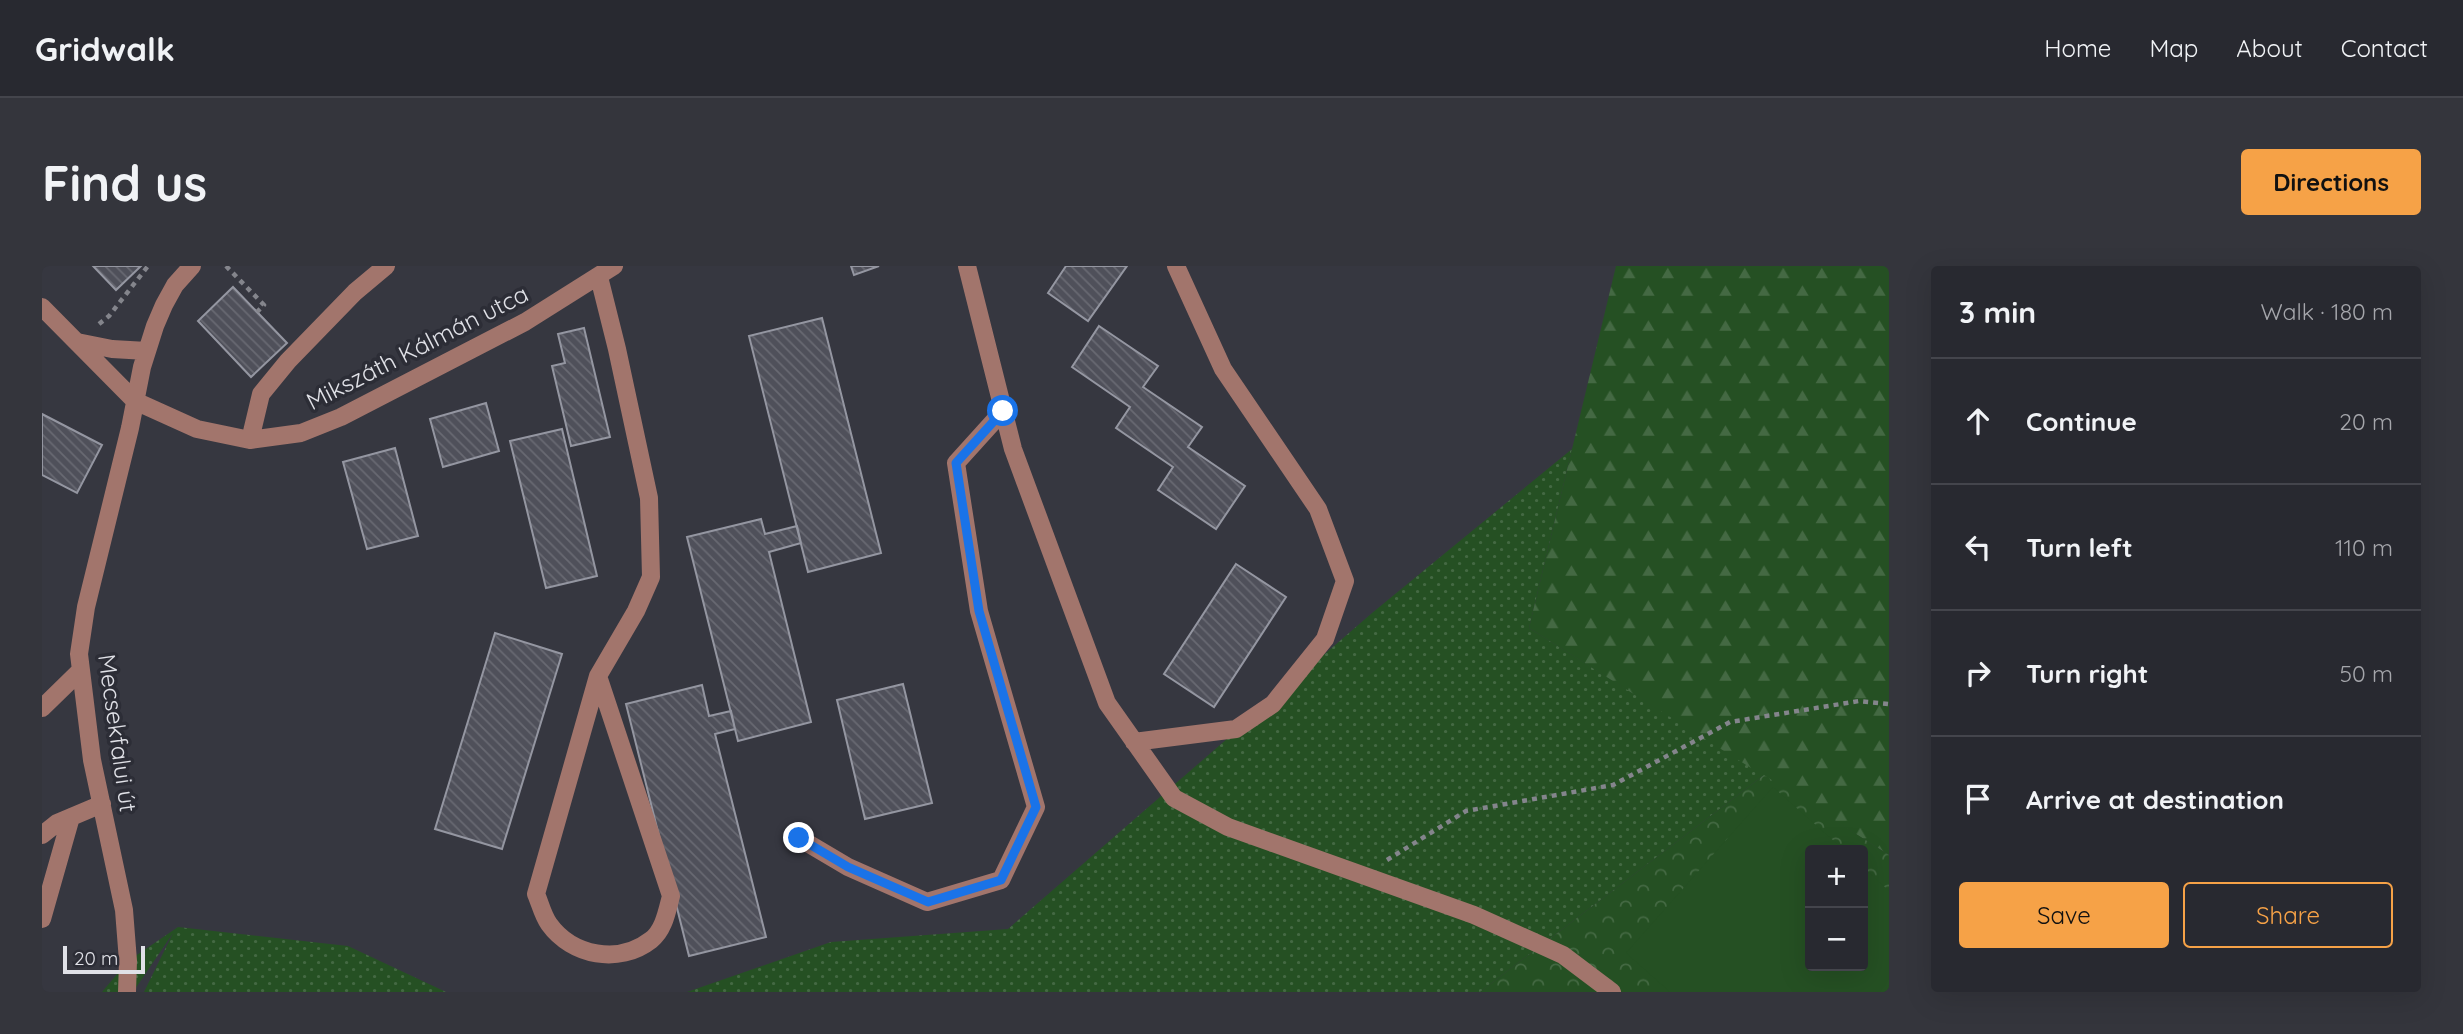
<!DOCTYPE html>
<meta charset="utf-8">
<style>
:root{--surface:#282930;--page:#34353c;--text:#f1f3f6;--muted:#a5a6ab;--line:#44454c;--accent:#f6a247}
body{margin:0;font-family:Quicksand,sans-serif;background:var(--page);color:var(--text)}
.controls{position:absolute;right:21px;bottom:21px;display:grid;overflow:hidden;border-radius:7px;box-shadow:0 7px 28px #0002}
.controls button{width:63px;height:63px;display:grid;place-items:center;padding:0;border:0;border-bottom:2px solid var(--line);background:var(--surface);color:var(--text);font:35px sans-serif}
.scale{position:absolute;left:21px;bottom:18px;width:82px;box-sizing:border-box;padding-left:7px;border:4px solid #e0e1e7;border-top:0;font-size:19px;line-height:24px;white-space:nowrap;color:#e0e1e7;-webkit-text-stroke:5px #2c2d36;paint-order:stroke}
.stop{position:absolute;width:21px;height:21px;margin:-16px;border:5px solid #1a73e8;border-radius:50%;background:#fff}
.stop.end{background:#1a73e8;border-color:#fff;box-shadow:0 2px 7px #0008}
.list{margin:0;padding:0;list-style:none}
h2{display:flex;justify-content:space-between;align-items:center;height:91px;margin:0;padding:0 28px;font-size:30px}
h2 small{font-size:23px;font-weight:400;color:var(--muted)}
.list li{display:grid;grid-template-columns:46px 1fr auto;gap:21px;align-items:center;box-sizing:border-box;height:126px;padding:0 28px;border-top:2px solid var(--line)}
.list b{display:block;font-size:26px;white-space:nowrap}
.list em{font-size:23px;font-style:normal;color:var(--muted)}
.actions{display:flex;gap:14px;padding:21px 28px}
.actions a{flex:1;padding:16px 0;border:2px solid var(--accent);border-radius:7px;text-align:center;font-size:24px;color:var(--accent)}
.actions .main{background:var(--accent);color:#111}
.icon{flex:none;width:38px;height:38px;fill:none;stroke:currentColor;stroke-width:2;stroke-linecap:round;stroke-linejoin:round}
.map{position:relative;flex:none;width:1847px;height:726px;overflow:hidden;border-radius:7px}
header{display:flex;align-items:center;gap:42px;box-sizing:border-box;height:98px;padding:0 35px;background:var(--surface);border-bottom:2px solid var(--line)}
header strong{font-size:33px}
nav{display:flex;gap:38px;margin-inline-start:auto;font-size:24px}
.intro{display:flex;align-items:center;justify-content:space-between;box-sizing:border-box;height:168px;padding:0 42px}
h1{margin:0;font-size:49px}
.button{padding:18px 32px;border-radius:7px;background:var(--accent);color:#111;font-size:24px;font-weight:700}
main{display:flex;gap:42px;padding:0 42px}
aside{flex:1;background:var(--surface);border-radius:7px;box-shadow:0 7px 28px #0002}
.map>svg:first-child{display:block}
</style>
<header>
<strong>Gridwalk</strong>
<nav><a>Home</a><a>Map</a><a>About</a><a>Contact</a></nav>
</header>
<div class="intro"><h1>Find us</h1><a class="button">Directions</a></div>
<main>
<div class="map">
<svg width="1847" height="726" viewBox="0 0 1847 726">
<defs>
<pattern id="grass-dots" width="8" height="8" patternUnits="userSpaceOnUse" patternTransform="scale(1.75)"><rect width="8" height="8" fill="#255023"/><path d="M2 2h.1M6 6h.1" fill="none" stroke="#446943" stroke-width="1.8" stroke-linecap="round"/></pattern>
<pattern id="forest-firs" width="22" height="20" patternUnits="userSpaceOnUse" patternTransform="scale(1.75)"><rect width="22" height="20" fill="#255023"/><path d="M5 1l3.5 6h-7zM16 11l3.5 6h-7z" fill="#446943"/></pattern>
<pattern id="park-crowns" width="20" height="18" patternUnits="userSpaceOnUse" patternTransform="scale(1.75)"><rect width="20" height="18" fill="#255023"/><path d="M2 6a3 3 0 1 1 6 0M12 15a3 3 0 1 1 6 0" fill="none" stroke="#446943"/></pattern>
<pattern id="building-back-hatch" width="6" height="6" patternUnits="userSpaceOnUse" patternTransform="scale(1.75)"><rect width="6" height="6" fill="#4f505a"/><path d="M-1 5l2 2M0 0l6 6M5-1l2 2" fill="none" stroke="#686972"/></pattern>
</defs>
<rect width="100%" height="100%" fill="#363740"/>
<!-- grass -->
<path fill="url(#grass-dots)" d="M1530,183L1487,362L1722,509L1438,726H645L789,676L966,663L1330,347Z
M136,661L306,680L404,726H102L131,667L91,726H60L86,695Z"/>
<!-- forest -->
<path fill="url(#forest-firs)" d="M1574,0H1847V589L1487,362Z"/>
<!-- park -->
<path fill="url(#park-crowns)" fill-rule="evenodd" d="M1722,509L1847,589V726H1438ZM1768,584H1821V700H1768Z"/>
<!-- pitch -->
<path fill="#255023" d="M1731,521L1802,584H1768V700H1821V601L1847,625V726H1628L1584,687Z"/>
<!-- building -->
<path fill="url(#building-back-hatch)" stroke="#9496a1" stroke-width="2" d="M51,0H99L74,24Z
M809,0H837L812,9Z
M1024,0H1085L1046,55L1006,27Z
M191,21L245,77L209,111L156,55Z
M780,52L839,287L766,306L707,70Z
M1057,60L1116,100L1101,121L1160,161L1146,181L1203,220L1174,263L1116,224L1131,201L1074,162L1088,141L1030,101Z
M542,62L568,171L529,180L510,100L523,97L516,68Z
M444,137L457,185L401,201L388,153Z
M0,148L60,179L35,227L0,209Z
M520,163L555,310L504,322L468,175Z
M353,182L376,270L325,283L301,196Z
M719,253L723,268L755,260L759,277L727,286L769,456L696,475L645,271Z
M1194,298L1244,331L1172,441L1122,408Z
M453,367L520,388L460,583L393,563Z
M861,418L890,537L823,553L795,434Z
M660,419L667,450L689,445L693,463L673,468L724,671L647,690L584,438Z"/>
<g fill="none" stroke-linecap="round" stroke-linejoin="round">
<!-- path -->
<path stroke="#84858c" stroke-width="4.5" stroke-dasharray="5 5" stroke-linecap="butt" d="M184,0L222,39L215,46
M57,58L67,50L106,0
M1345,594L1424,545L1571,519L1688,456L1817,435L1847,438"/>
<!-- minor -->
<path stroke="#a2756c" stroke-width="18" d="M925,0L971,183L1065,437L1132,532L1186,561L1432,649L1521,689L1570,726
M0,41L93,135L155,163L208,174L259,167L299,151L483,56L572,0
M35,76L70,83L105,85
M208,174L219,128L246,95L313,26L344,0
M556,410L629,630C625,645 622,664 609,674C577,699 530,690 507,658C501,650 498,637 494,628L556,410L594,345L609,311L607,232L575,83L557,11
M0,442L39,404
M1092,476L1194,463L1231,438L1283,373L1303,315L1276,243L1181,103L1134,0
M0,569L15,557L60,538
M757,572L806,601L885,636L959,614L994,541L937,345L914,197L961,145
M0,653L29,551
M85,726L86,695L82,644L50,494L37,388L44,341L88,162L100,101L113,60L122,39L133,19L150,0"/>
</g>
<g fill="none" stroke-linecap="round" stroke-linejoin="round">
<!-- route -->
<path stroke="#1a73e8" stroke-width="9" d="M757,572L806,601L886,636L959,614L994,541L937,345L914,197L961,145"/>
</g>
<g text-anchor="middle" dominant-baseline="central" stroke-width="7" stroke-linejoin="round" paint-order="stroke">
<!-- street labels -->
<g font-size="24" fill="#e0e1e7" stroke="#2c2d36">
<text transform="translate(375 81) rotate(-27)">Mikszáth Kálmán utca</text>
<text transform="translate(76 467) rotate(82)">Mecsekfalui út</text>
</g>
</g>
</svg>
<div class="controls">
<button>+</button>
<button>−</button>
</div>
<div class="scale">20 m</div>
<div class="stop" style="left:961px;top:145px"></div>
<div class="stop end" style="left:757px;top:572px"></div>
</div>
<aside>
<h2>3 min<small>Walk · 180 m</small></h2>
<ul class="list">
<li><svg class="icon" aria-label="ahead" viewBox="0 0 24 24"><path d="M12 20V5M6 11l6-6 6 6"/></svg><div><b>Continue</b></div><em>20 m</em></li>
<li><svg class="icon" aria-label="left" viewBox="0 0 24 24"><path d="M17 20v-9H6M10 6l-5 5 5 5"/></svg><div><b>Turn left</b></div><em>110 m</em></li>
<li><svg class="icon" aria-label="right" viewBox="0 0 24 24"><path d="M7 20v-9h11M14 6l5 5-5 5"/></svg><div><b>Turn right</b></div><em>50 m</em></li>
<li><svg class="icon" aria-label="arrive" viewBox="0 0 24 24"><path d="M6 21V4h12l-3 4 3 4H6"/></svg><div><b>Arrive at destination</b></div></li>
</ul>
<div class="actions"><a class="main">Save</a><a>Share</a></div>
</aside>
</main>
